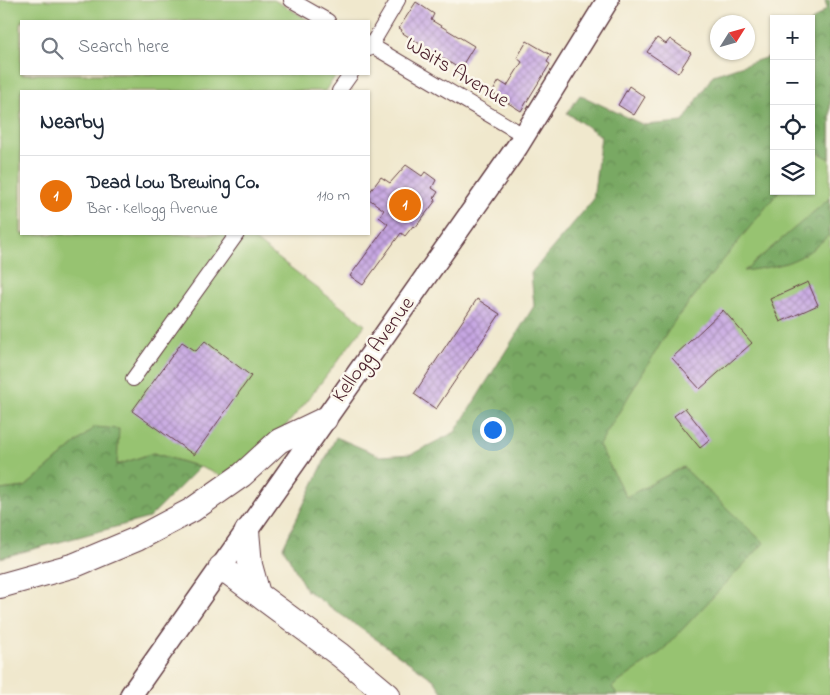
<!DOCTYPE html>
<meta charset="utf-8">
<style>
:root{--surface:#fff;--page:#f2f2f3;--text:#1f2937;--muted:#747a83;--line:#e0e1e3;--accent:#c8321e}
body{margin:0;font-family:"Indie Flower",sans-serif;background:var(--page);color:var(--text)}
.controls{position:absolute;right:15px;top:15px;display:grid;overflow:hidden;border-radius:0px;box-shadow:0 1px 4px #0004}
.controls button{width:45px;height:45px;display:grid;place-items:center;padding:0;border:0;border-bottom:1px solid var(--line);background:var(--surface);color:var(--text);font:25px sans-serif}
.compass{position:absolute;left:710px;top:15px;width:45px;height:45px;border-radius:50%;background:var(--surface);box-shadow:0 1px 4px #0004;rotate:53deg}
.you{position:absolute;left:492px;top:429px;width:18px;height:18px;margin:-12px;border:4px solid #fff;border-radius:50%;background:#1a73e8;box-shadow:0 0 0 8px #1a73e833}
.badge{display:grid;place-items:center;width:32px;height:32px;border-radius:50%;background:var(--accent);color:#fff;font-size:16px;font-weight:700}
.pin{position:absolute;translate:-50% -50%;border:2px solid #fff;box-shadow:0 1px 5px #0006}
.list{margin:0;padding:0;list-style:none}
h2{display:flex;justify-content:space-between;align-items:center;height:65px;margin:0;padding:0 20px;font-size:21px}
h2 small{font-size:16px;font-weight:400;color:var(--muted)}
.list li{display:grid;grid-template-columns:32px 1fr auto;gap:15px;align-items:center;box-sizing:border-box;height:80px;padding:0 20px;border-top:1px solid var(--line)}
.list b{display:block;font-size:19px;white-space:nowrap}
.list p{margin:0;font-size:16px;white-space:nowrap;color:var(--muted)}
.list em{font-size:16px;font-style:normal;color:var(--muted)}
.icon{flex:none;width:28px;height:28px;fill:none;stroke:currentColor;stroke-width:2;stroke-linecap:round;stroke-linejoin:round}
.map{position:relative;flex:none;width:830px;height:695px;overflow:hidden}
.search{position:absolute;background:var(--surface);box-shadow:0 1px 4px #0004;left:20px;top:20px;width:350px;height:55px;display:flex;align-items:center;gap:12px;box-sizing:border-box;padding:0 18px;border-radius:0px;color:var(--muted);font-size:19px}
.panel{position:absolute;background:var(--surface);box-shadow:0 1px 4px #0004;left:20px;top:90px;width:350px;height:145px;border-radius:0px}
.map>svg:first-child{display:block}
</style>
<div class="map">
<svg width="830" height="695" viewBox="0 0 830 695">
<defs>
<pattern id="forest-crowns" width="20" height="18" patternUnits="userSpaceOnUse" patternTransform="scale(1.25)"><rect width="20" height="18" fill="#79a963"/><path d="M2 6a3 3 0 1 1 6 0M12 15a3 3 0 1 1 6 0" fill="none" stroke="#658952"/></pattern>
<pattern id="building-cross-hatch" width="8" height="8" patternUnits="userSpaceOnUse" patternTransform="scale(1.25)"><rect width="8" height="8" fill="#c6a6e2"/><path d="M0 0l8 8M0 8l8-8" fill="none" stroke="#a387b7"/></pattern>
</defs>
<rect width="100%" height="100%" fill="#fbf7ec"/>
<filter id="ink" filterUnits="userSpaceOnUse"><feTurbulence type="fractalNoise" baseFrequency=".02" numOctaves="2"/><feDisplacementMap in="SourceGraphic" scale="10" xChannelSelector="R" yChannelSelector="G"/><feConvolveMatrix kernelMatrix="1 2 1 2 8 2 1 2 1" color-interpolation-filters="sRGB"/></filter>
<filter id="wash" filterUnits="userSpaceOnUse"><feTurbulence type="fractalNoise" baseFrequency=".0096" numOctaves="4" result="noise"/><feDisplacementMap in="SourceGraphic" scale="20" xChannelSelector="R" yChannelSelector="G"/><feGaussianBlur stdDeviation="1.12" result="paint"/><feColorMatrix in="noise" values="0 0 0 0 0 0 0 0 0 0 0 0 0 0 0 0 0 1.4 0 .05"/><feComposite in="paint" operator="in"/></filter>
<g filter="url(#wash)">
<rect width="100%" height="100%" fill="#f0e8cd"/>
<!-- green -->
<path fill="#97c371" stroke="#70714e" d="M0,0H274L310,21H21V74H337L325,91H21V234H247L365,325L307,401L277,436L226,478L200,467L153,453L117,465L95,427L25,487L0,490Z
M830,66V695H550L556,488L675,320L774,191H811V97Z"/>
<!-- forest -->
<path fill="url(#forest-crowns)" stroke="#626447" d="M825,0H830V159L819,153L811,160V22L827,8Z
M774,55V191H779L675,320L599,445L626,497L683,467L764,543L661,652L612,687L618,695H444L434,680L306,590L283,547L336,437L380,456L412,454L455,432L534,306L531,273L593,200L601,136L567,113L580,95L644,125L683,122L713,75Z
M830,198V234C800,263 785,265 744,271Z
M95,427L119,429L117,465L153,453L200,467L149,518L0,558V490L25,487Z"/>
<g id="blocks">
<!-- building -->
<path fill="url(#building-cross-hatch)" d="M416,2L434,14L431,20L474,46L460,69L401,32L402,30L399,28Z
M657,38L666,44L670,39L691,53L678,73L647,52Z
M527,41L551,55L547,62L550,64L521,111L492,93L499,81L507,86L522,62L517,58Z
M629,86L645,97L634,115L618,105Z
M406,165L422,176L425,172L436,180L432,188L438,192L434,198L436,200L415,228L413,226L405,236L401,233L363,285L350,276L388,224L379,217L384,210L369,199V193L381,177L390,183Z
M808,282L818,305L780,322L770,299Z
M477,299L500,314L436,409L414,394Z
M723,310L752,343L700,389L672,358Z
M205,341L251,376L194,455L132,411L182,342L196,351Z
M685,408L710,440L700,448L674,416Z"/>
</g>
</g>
<g filter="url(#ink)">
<use href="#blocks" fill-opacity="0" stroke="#633d43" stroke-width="1"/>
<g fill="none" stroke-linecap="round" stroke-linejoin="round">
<defs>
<path id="street" d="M291,0L328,21
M369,44L525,136
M369,49L398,0
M339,91L351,74
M133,379L237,234"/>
<path id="primary" d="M131,695L517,147L608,0"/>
<path id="highway" d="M247,531L250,565L258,594
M221,567L340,655L388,695
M0,586L75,565L137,539L192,510L242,475L279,441L325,419"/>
</defs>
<!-- street casing -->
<use href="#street" stroke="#633d43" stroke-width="16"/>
<!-- primary casing -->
<use href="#primary" stroke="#633d43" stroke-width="24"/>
<!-- highway casing -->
<use href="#highway" stroke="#633d43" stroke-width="26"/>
<!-- street -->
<use href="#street" stroke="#fff" stroke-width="14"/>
<!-- primary -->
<use href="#primary" stroke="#fff" stroke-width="21"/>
<!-- highway -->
<use href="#highway" stroke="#fff" stroke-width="24"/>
</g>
</g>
<g text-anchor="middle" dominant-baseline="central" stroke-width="5" stroke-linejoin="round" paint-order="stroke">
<!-- street labels -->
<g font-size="21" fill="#4a1f2b" stroke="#fbf7ec">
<text transform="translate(457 73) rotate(31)">Waits Avenue</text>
<text transform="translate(374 350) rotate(-54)">Kellogg Avenue</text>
</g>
</g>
</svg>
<div class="controls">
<button>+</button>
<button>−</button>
<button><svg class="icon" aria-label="locate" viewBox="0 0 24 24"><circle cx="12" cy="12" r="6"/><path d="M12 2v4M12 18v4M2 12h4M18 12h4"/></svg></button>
<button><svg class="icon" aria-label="layers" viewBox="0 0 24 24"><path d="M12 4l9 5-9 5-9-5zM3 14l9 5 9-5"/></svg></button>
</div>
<svg class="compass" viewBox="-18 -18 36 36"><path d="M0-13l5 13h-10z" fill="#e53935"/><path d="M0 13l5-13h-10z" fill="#747a83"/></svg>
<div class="you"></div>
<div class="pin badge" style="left:405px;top:205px;background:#e8710a">1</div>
<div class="search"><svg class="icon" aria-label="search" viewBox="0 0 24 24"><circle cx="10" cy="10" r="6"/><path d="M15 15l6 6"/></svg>Search here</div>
<section class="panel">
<h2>Nearby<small></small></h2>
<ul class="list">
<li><span class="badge" style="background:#e8710a">1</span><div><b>Dead Low Brewing Co.</b><p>Bar · Kellogg Avenue</p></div><em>110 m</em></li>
</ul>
</section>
</div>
